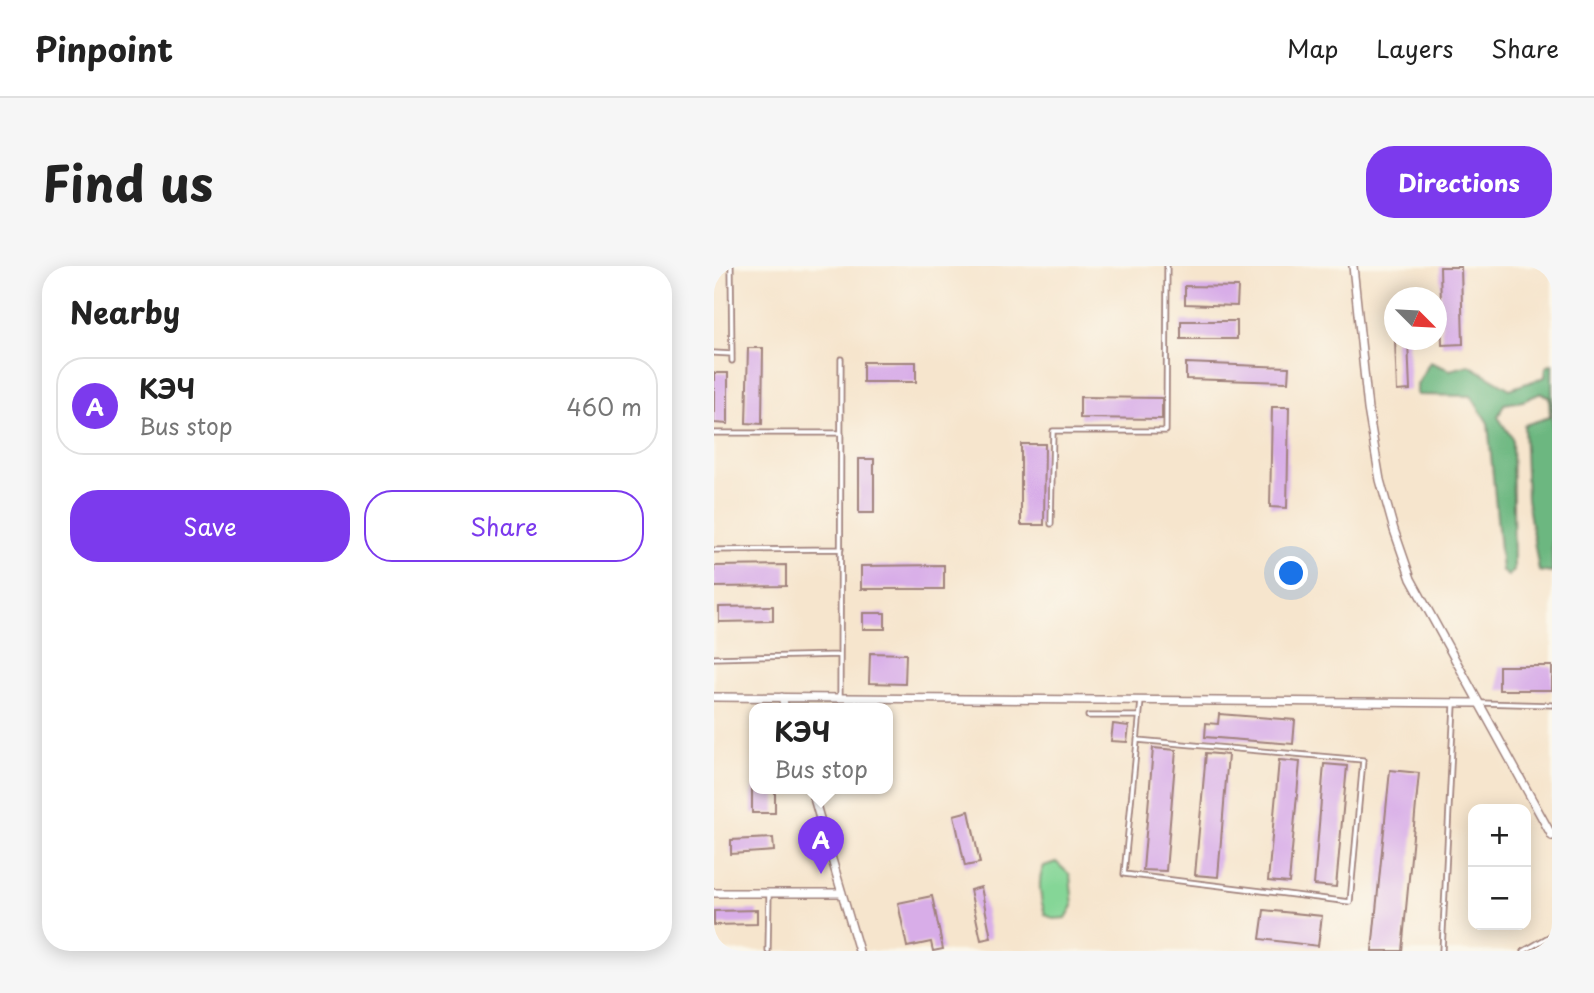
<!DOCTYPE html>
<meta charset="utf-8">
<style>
:root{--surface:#fff;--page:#f6f6f6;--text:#222;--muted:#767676;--line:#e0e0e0;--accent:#7c3aed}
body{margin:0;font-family:"Playpen Sans",sans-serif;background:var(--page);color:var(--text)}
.controls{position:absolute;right:21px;bottom:21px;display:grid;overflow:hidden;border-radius:14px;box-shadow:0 4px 18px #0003}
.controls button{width:63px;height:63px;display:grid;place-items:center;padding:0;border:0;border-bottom:2px solid var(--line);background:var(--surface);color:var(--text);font:35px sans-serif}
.compass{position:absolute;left:670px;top:21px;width:63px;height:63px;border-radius:50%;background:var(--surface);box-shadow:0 4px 18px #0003;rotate:114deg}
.you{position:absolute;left:578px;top:308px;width:24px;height:24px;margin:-18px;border:5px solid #fff;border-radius:50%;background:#1a73e8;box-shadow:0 0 0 10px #1a73e833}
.badge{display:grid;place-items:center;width:46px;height:46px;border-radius:50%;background:var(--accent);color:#fff;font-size:23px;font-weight:700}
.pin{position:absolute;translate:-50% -58px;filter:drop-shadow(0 2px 4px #0008)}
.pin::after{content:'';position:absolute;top:37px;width:24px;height:21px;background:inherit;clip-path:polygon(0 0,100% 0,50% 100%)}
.popup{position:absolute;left:35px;top:437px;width:144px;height:91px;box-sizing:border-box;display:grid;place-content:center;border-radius:14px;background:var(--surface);filter:drop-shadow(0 2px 5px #0005);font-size:23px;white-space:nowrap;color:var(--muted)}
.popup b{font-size:26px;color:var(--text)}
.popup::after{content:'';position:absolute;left:50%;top:100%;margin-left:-14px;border:14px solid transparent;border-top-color:var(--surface)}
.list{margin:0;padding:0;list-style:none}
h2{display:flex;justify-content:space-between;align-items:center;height:91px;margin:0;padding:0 28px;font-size:30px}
h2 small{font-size:23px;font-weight:400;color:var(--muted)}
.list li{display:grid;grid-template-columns:46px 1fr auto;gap:21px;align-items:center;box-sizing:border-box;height:98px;margin:0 14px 14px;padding:0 14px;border:2px solid var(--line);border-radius:28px}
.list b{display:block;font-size:26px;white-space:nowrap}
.list p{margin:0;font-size:23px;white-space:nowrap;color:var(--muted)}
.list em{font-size:23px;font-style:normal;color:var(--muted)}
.actions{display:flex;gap:14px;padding:21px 28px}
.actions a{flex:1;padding:16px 0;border:2px solid var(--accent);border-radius:28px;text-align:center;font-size:24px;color:var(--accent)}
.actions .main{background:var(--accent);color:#fff}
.map{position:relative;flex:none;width:838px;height:685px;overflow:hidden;border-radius:28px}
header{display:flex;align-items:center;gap:42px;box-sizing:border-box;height:98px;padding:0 35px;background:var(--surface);border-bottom:2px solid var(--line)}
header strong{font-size:33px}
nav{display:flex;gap:38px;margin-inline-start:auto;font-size:24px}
.intro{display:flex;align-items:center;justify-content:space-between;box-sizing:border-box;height:168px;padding:0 42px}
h1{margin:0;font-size:49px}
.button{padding:18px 32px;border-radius:28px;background:var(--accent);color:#fff;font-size:24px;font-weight:700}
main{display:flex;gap:42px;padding:0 42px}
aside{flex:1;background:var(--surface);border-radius:28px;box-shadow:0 4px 18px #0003}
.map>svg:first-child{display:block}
</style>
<header>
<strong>Pinpoint</strong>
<nav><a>Map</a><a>Layers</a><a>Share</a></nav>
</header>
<div class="intro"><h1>Find us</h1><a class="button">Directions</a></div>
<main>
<aside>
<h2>Nearby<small></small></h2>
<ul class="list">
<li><span class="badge">A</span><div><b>КЭЧ</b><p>Bus stop</p></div><em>460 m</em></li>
</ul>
<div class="actions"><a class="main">Save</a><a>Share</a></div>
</aside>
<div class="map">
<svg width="838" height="685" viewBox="0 0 838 685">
<rect width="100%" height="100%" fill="#fbf7ec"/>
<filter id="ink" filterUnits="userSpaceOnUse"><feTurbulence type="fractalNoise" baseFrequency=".0143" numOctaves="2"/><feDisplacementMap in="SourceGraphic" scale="14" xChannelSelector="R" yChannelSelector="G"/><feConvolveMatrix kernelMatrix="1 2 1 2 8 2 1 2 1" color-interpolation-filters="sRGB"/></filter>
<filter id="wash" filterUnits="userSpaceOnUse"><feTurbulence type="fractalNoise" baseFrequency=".00686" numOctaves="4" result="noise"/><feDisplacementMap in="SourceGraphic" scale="28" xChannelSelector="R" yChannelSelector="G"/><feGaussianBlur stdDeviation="1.57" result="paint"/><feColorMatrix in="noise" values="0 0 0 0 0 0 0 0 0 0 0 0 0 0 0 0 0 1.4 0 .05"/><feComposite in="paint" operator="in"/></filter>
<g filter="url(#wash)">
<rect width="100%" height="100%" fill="#f6e5cd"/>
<!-- green -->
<path fill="#85d697" stroke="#687a61" stroke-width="2" d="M342,596L356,609L359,640L352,652L339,653L331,648C326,634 323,614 330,600Z"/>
<!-- forest -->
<path fill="#6cb780" stroke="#5b6b56" stroke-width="2" d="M716,96L736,104L755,99L796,123L831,111L832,101L838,98V307L825,305L813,233L810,159L836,151L835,131L827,127L809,135L790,138L784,151L798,172L800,305L794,310L788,305L774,157L757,130L703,129V119Z"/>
<g id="blocks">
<!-- building -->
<path fill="#d8ade8" d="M726,1H747L749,78L728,79Z
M471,20L524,21L523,40L471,38Z
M467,55H523V73H467Z
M681,74H694L696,124L683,125Z
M34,82H49L48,158L32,157Z
M149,96H202V116H149Z
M472,97L575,101L574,116L472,113Z
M0,107H14V158L0,157Z
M366,131L448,132V153L366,152Z
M558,141H575L573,242L556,241Z
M307,178H331L330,259H307Z
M145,193H160V247H145Z
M72,299V320L0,321V300Z
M230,299V323H147V300Z
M59,340V355L5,356V341Z
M149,347H171V363H149Z
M156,387L192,388L191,418L155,417Z
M785,400H838V424H785Z
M505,448L581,454L579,478L491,471L492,457L504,458Z
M399,458L415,460L413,476L397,475Z
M439,482L462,484L452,605L429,604Z
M492,487L514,489L504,611L481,609Z
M565,494L586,496L575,617L554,615Z
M610,498L633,500L622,621L600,619Z
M676,504L705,507L688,685H658Z
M38,522H61V547H38Z
M255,545L266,597L251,600L240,549Z
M59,572L60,585L17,588V574Z
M267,621L277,672L267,674L256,624Z
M218,630L229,683L219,685L217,676L193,681L184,637Z
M43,644V658L0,659V645Z
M550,644L608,650L604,680L546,673Z"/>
</g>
</g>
<g filter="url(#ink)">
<use href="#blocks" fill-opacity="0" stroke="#a0827c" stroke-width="2"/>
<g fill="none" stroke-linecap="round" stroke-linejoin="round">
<defs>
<path id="service" d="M17,0L18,95
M0,87L18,88
M0,167H127
M337,258L339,165H452L453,0
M0,284L127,283
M0,392L126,389
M126,431L127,93
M767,437L838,439
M374,450H425
M423,474L649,494L636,636L410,608L427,435
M54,685L55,627
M728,685L740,439
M810,685L838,669"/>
<path id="minor" d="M639,0L654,143L666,214L680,264L697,313L838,570
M0,431L762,437
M68,431L71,442
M97,522L145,685
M0,627H128"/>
</defs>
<!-- service casing -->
<use href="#service" stroke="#a0827c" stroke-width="7"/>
<!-- minor casing -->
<use href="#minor" stroke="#a0827c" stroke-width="10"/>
<!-- service -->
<use href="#service" stroke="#fff" stroke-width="3.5"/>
<!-- minor -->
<use href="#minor" stroke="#fff" stroke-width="7"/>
</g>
</g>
</svg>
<div class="controls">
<button>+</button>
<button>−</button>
</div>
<svg class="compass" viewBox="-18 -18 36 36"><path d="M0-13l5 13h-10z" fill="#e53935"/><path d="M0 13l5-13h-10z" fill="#767676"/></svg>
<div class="you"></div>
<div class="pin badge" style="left:107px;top:608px">A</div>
<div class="popup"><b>КЭЧ</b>Bus stop</div>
</div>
</main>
